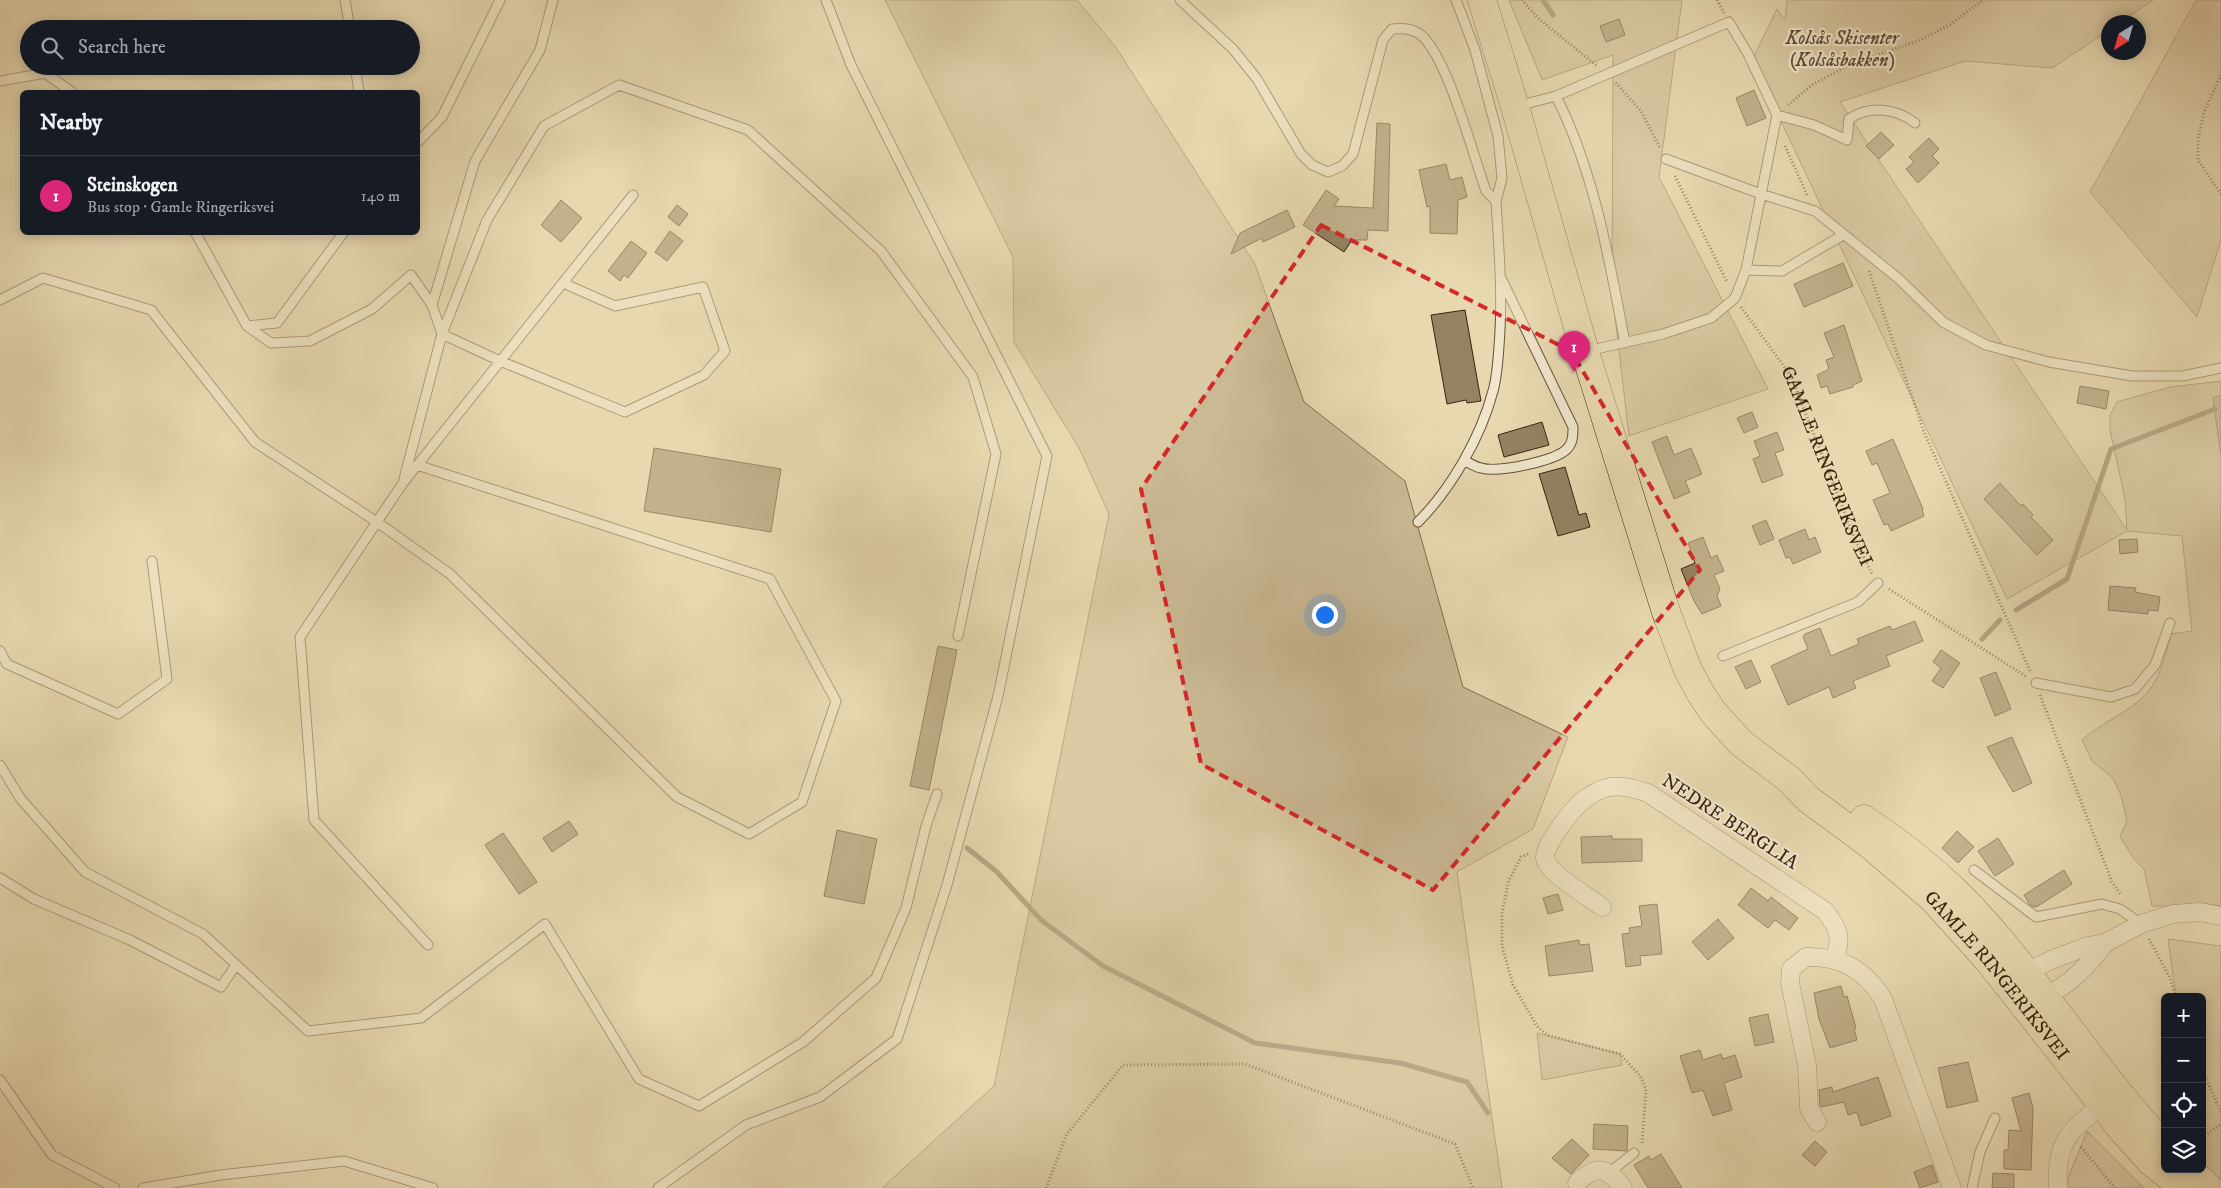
<!DOCTYPE html>
<meta charset="utf-8">
<style>
:root{--surface:#171b24;--page:#20242c;--text:#f1f3f6;--muted:#9ea1a6;--line:#363941;--accent:#db2777}
body{margin:0;font-family:"IM FELL DW Pica",serif;background:var(--page);color:var(--text)}
.controls{position:absolute;right:15px;bottom:15px;display:grid;overflow:hidden;border-radius:8px;box-shadow:0 2px 12px #0003}
.controls button{width:45px;height:45px;display:grid;place-items:center;padding:0;border:0;border-bottom:1px solid var(--line);background:var(--surface);color:var(--text);font:25px sans-serif}
.compass{position:absolute;left:2101px;top:15px;width:45px;height:45px;border-radius:50%;background:var(--surface);box-shadow:0 2px 12px #0003;rotate:217deg}
.you{position:absolute;left:1324px;top:614px;width:18px;height:18px;margin:-12px;border:4px solid #fff;border-radius:50%;background:#1a73e8;box-shadow:0 0 0 8px #1a73e833}
.badge{display:grid;place-items:center;width:32px;height:32px;border-radius:50%;background:var(--accent);color:#fff;font-size:16px;font-weight:700}
.pin{position:absolute;translate:-50% -41px;filter:drop-shadow(0 1px 2px #0008)}
.pin::after{content:'';position:absolute;top:26px;width:18px;height:15px;background:inherit;clip-path:polygon(0 0,100% 0,50% 100%)}
.list{margin:0;padding:0;list-style:none}
h2{display:flex;justify-content:space-between;align-items:center;height:65px;margin:0;padding:0 20px;font-size:21px}
h2 small{font-size:16px;font-weight:400;color:var(--muted)}
.list li{display:grid;grid-template-columns:32px 1fr auto;gap:15px;align-items:center;box-sizing:border-box;height:80px;padding:0 20px;border-top:1px solid var(--line)}
.list b{display:block;font-size:19px;white-space:nowrap}
.list p{margin:0;font-size:16px;white-space:nowrap;color:var(--muted)}
.list em{font-size:16px;font-style:normal;color:var(--muted)}
.icon{flex:none;width:28px;height:28px;fill:none;stroke:currentColor;stroke-width:2;stroke-linecap:round;stroke-linejoin:round}
.map{position:relative;flex:none;width:2221px;height:1188px;overflow:hidden}
.search{position:absolute;background:var(--surface);box-shadow:0 2px 12px #0003;left:20px;top:20px;width:400px;height:55px;display:flex;align-items:center;gap:12px;box-sizing:border-box;padding:0 18px;border-radius:28px;color:var(--muted);font-size:19px}
.panel{position:absolute;background:var(--surface);box-shadow:0 2px 12px #0003;left:20px;top:90px;width:400px;height:145px;border-radius:8px}
.map>svg:first-child{display:block}
</style>
<div class="map">
<svg width="2221" height="1188" viewBox="0 0 2221 1188">
<rect width="100%" height="100%" fill="#e7d8b0"/>
<filter id="stains"><feTurbulence type="fractalNoise" baseFrequency=".004" numOctaves="4"/><feColorMatrix values="0 0 0 0 .2 0 0 0 0 .09 0 0 0 0 .02 0 0 0 .5 -.17"/></filter>
<radialGradient id="worn" r=".72"><stop offset=".6" stop-color="#630" stop-opacity="0"/><stop offset="1" stop-color="#630" stop-opacity=".3"/></radialGradient>
<!-- green -->
<path fill="#cab995" stroke="#826e52" d="M885,0H1077L1115,46L1255,264L1304,402L1405,481L1463,687L1568,737L1533,829L1457,872L1502,1188H882L994,1086L1109,514L1079,448L1014,342L1013,257Z
M1509,0H1682L1659,177L1768,389L1629,436L1612,291L1613,55L1542,80Z
M1787,0H2153L2121,22H2108V31L2052,68L1965,61L1840,102L2127,530L2125,499L2110,430V415L2117,402L2170,387L2221,381V395L2213,398L2221,456V906C2197,901 2175,907 2152,906L2144,869L2134,859L2120,837L2127,821L2121,795L2112,777L2092,761L2082,740C2100,724 2122,715 2140,700C2159,684 2165,657 2171,634L2192,631L2182,536L2127,531L2007,599L1752,60L1777,9L1785,20Z
M2196,0H2221V240L2197,317L2090,192Z
M2168,939L2221,946V1188L2202,1169V997H2176Z
M1537,1033L1620,1054L1622,1065L1542,1080Z
M2087,1131L2142,1186L2145,1188H2069L2068,1178Z"/>
<!-- water -->
<path fill="#ac9b7a" stroke="#7e6b50" d="M2221,395V456L2213,398Z"/>
<g fill="none" stroke-linecap="round" stroke-linejoin="round">
<!-- stream -->
<path stroke="#7e6b50" stroke-width="5" d="M1543,0L1553,15
M2016,610L2067,579L2111,449L2215,409
M1982,639L2000,620
M967,848L997,872L1041,920L1103,966L1255,1043L1400,1063L1467,1082L1488,1113"/>
</g>
<!-- building -->
<path fill="#948263" stroke="#3a2410" d="M1619,19L1625,35L1606,42L1600,26Z
M1754,90L1766,118L1747,126L1736,98Z
M1377,123L1390,124L1388,231L1368,230L1367,240H1352L1344,252L1303,225L1326,190L1339,199L1334,206L1373,208Z
M1881,132L1894,145L1879,159L1866,146Z
M1929,138L1939,149L1932,156L1939,163L1918,183L1906,169L1914,162L1909,157Z
M1446,164L1450,180L1462,177L1467,197L1458,200L1457,234L1430,233V206L1427,207L1419,170Z
M561,200L582,218L561,242L541,225Z
M677,205L688,214L679,226L668,217Z
M1287,210L1295,227L1263,242L1262,238L1231,254L1240,233Z
M670,231L683,241L667,261L655,252Z
M631,241L647,253L628,278L624,275L620,281L608,271Z
M1843,263L1853,286L1804,307L1794,284Z
M1465,310L1481,401L1467,403L1466,400L1447,404L1431,315Z
M1844,325L1862,381L1853,385V387L1830,394L1827,386L1821,388L1817,375L1829,369L1826,360L1834,357L1824,333Z
M2080,386L2109,391L2106,409L2077,403Z
M1752,412L1758,427L1744,433L1737,418Z
M1542,422L1549,445L1504,457L1498,435Z
M1777,432L1784,450L1775,453L1783,475L1762,483L1753,459L1760,456L1754,441Z
M1667,436L1674,455L1691,448L1702,474L1685,481L1690,492L1674,499L1652,442Z
M1893,439L1923,509L1922,510L1924,516L1891,531L1888,524L1884,525L1873,500L1890,493L1877,463L1872,465L1866,451Z
M654,448L781,469L771,532L644,511Z
M1565,467L1579,515L1586,513L1590,527L1558,536L1539,474Z
M2000,483L2021,506L2023,504L2033,515L2031,517L2053,540L2037,555L1984,499Z
M1766,520L1774,539L1760,545L1752,526Z
M1805,529L1809,540L1815,537L1821,552L1793,564L1790,557L1786,558L1779,540Z
M1703,537L1711,558L1717,555L1724,571L1714,575L1720,589L1717,596L1721,606L1702,614L1694,601L1681,569L1695,563L1688,543Z
M2137,539L2138,552L2120,554L2119,540Z
M2110,586L2136,588L2135,592L2160,597L2158,611L2148,610V614L2108,610Z
M1915,621L1923,641L1886,656L1890,666L1853,681L1856,688L1833,698L1829,687L1788,705L1771,666L1808,649L1803,637L1805,634L1820,628L1831,656L1859,644L1857,639L1890,626L1892,630Z
M938,646L957,650L929,790L910,786Z
M1941,650L1960,663L1943,688L1932,681L1941,668L1933,662Z
M1751,660L1761,682L1746,689L1735,667Z
M1996,672L2011,709L1995,716L1980,678Z
M2012,737L2032,783L2013,792L1987,747Z
M569,821L578,834L552,852L543,838Z
M837,830L877,839L864,904L824,896Z
M1957,831L1974,847L1958,863L1942,848Z
M503,833L537,882L519,894L485,845Z
M1612,836V839H1642V861L1582,863L1581,837Z
M1998,838L2014,864L1995,876L1978,851Z
M2064,870L2072,884L2038,906L2034,907L2030,905L2024,895Z
M1751,888L1768,901L1771,897L1798,918L1789,930L1775,920L1768,928L1738,905Z
M1558,894L1563,910L1548,914L1543,898Z
M1657,904L1662,954L1640,956L1641,965L1626,967L1622,934L1630,933L1629,928L1642,926L1639,906Z
M1718,919L1734,938L1708,960L1692,942Z
M1579,940L1580,945L1589,944L1593,971L1549,976L1545,946Z
M1841,986L1844,997L1847,996L1856,1028L1854,1029L1857,1040L1830,1048L1819,1019L1814,993Z
M1768,1014L1774,1042L1755,1046L1749,1018Z
M1700,1050L1703,1060L1721,1054L1723,1059L1735,1055L1742,1077L1724,1083L1732,1110L1713,1116L1703,1090L1692,1093L1680,1056Z
M1968,1062L1978,1101L1947,1108L1938,1068Z
M1878,1077L1891,1116L1861,1126L1857,1112L1848,1115L1844,1102L1821,1107L1820,1105L1819,1090L1832,1087L1833,1092Z
M2029,1093L2033,1108L2031,1170L2004,1169V1150H2008L2009,1130L2021,1131L2012,1098Z
M1594,1124L1628,1126L1627,1151L1593,1149Z
M1572,1139L1589,1155L1571,1174L1552,1158Z
M1815,1141L1827,1152L1815,1166L1802,1155Z
M1661,1154L1682,1188H1648L1634,1165L1649,1156L1651,1160Z
M1932,1165L1938,1182L1920,1188L1914,1172Z
M1993,1173L2014,1174V1188H1992Z"/>
<g fill="none" stroke-linecap="round" stroke-linejoin="round">
<defs>
<path id="service" d="M345,0L350,29
M1180,0L1233,49L1257,79L1301,154L1312,165L1328,172L1342,166L1353,154L1383,40L1392,29C1402,28 1412,28 1421,35C1448,58 1473,155 1486,191L1496,201L1502,178L1498,136L1475,50L1456,0
M355,66L359,92
M0,81L45,73L72,92
M1556,96C1595,174 1609,259 1625,343
M1518,106L1556,96L1729,22L1748,54L1777,115L1746,270L1735,298L1711,318L1663,334L1587,351
M1777,115L1814,125L1847,140L1849,119C1869,105 1896,108 1915,123
M418,142L442,117L500,0
M1666,159L1761,194L1815,211L1899,279L1943,322L1986,345L2049,362L2132,376H2183L2221,368
M195,232L247,326L277,323L344,232
M1746,270L1782,271L1843,235
M563,283L615,306L703,287L725,351L704,375L625,412L500,361L442,334L487,220L544,126L619,85L748,130L881,251L973,377L996,454L958,636
M0,300L43,278L151,310L255,442L377,522L450,574L677,797L749,834L802,802L836,701L770,579L417,465
M432,305L475,161L540,50L553,0
M247,326L271,343L310,341L372,309L411,275L432,305L442,334L404,479
M1464,460C1469,463 1475,467 1481,468C1498,473 1555,461 1567,449C1573,443 1573,435 1573,427L1502,280
M1418,522C1451,489 1481,437 1493,391C1497,377 1498,361 1499,346C1503,297 1499,250 1496,201
M0,651L7,664L118,714L167,679L152,561
M1723,656L1858,602L1878,583
M2036,683L2111,697L2135,689L2155,665L2170,623
M0,765L20,798L85,872L203,934L308,1031L421,1018L545,924L639,1079L699,1106L803,1042L876,978L906,908L926,826L937,794
M1974,870L2036,917L2102,904L2120,909L2141,924
M0,878L34,899L130,940L221,987L236,965
M428,945L314,820L300,637L403,483L633,195
M0,1080L52,1155L115,1188
M1610,1172L1634,1153
M143,1188L221,1175L344,1161L433,1188
M658,1188L746,1125L820,1097L897,1039L947,885L998,696L1047,456L851,65L826,0
M1972,1188L1980,1152L1995,1118"/>
<path id="minor" d="M1602,907C1589,897 1548,874 1545,858C1543,847 1571,811 1580,803C1588,796 1599,789 1610,787C1623,785 1636,789 1648,793L1825,911C1838,927 1843,939 1834,959
M2023,981L2025,973L2051,960L2088,946L2105,943L2141,924L2173,914L2200,912L2221,916
M2036,997C2060,996 2092,962 2105,943
M1817,1122L1809,1108L1807,1065L1790,983L1791,969L1806,957C1841,956 1864,969 1883,999L1952,1188
M1577,1183C1597,1164 1607,1167 1623,1188
M2058,1188C2055,1136 2073,1129 2110,1099"/>
<g id="primary">
<path id="s2" d="M1482,0L1515,107L1585,352L1666,612L1688,670L1701,694L1713,712L1741,743L1790,780L1808,799L1869,844L1933,899L1988,960L2124,1132L2151,1162L2184,1188"/>
<path d="M1864,819C1897,841 1928,865 1956,892C2034,969 2089,1067 2165,1146"/>
<path d="M2188,1169L2209,1188"/>
</g>
</defs>
<!-- service casing -->
<use href="#service" stroke="#655138" stroke-width="11"/>
<!-- minor casing -->
<use href="#minor" stroke="#655138" stroke-width="19"/>
<!-- primary casing -->
<use href="#primary" stroke="#3a2410" stroke-width="29"/>
<!-- path -->
<g stroke="#3a2410" stroke-width="3" stroke-dasharray="1 2.5" stroke-linecap="butt">
<path d="M1522,0L1538,18L1597,66"/>
<path d="M1717,0L1724,13"/>
<path d="M2221,75L2204,112L2198,140V160L2221,194"/>
<path d="M1616,83L1641,111L1660,148"/>
<path d="M1788,105L1812,85L1847,66L1920,40L1951,24L1983,0"/>
<path d="M1785,146L1808,197"/>
<path d="M1675,176L1727,282"/>
<path d="M1869,271L1924,432L2031,673"/>
<path id="s1" d="M1741,307L1791,376L1855,539L1872,574"/>
<path d="M1889,589L2027,677"/>
<path d="M2040,695L2112,882L2121,895"/>
<path d="M1528,854L1521,857L1509,880L1502,913V946L1513,985L1537,1026L1547,1035L1620,1054L1640,1076L1646,1089L1642,1143"/>
<path d="M2149,939L2170,978L2176,997"/>
<path d="M2202,1070L2221,1112"/>
<path d="M2202,1138L2221,1124"/>
<path d="M2081,1147L2115,1188"/>
<path d="M1046,1188L1067,1134L1123,1065L1245,1064L1455,1144L1473,1188"/>
</g>
<!-- service -->
<use href="#service" stroke="#efe6cc" stroke-width="9"/>
<!-- minor -->
<use href="#minor" stroke="#efe6cc" stroke-width="18"/>
<!-- primary -->
<use href="#primary" stroke="#e7d8b0" stroke-width="28"/>
</g>
<!-- marked area -->
<path d="M0 0H2221V1188H0ZM1321,225L1571,351L1700,570L1433,890L1201,764L1141,489Z" fill="#e7d8b0" fill-opacity=".55" fill-rule="evenodd"/>
<path fill="none" stroke="#d62828" stroke-width="4" stroke-dasharray="10 6" stroke-linejoin="round" d="M1321,225L1571,351L1700,570L1433,890L1201,764L1141,489Z"/>
<g text-anchor="middle" dominant-baseline="central" stroke-width="4.5" stroke-linejoin="round" paint-order="stroke">
<!-- park labels -->
<g font-size="19" font-style="italic" fill="#5e4931" stroke="#efe6cc">
<text x="1842" y="38">Kolsås Skisenter<tspan x="1842" dy="22">(Kolsåsbakken)</tspan></text>
</g>
<!-- street labels -->
<g font-size="19" fill="#3a2410" stroke="#efe6cc">
<text stroke="none"><textPath href="#s1" startOffset="182">GAMLE RINGERIKSVEI</textPath></text>
<text transform="translate(1730 822) rotate(33)">NEDRE BERGLIA</text>
<text stroke="none"><textPath href="#s2" startOffset="1139">GAMLE RINGERIKSVEI</textPath></text>
</g>
</g>
<rect width="100%" height="100%" filter="url(#stains)"/>
<rect width="100%" height="100%" fill="url(#worn)"/>
</svg>
<div class="controls">
<button>+</button>
<button>−</button>
<button><svg class="icon" aria-label="locate" viewBox="0 0 24 24"><circle cx="12" cy="12" r="6"/><path d="M12 2v4M12 18v4M2 12h4M18 12h4"/></svg></button>
<button><svg class="icon" aria-label="layers" viewBox="0 0 24 24"><path d="M12 4l9 5-9 5-9-5zM3 14l9 5 9-5"/></svg></button>
</div>
<svg class="compass" viewBox="-18 -18 36 36"><path d="M0-13l5 13h-10z" fill="#e53935"/><path d="M0 13l5-13h-10z" fill="#9ea1a6"/></svg>
<div class="you"></div>
<div class="pin badge" style="left:1574px;top:372px">1</div>
<div class="search"><svg class="icon" aria-label="search" viewBox="0 0 24 24"><circle cx="10" cy="10" r="6"/><path d="M15 15l6 6"/></svg>Search here</div>
<section class="panel">
<h2>Nearby<small></small></h2>
<ul class="list">
<li><span class="badge">1</span><div><b>Steinskogen</b><p>Bus stop · Gamle Ringeriksvei</p></div><em>140 m</em></li>
</ul>
</section>
</div>
